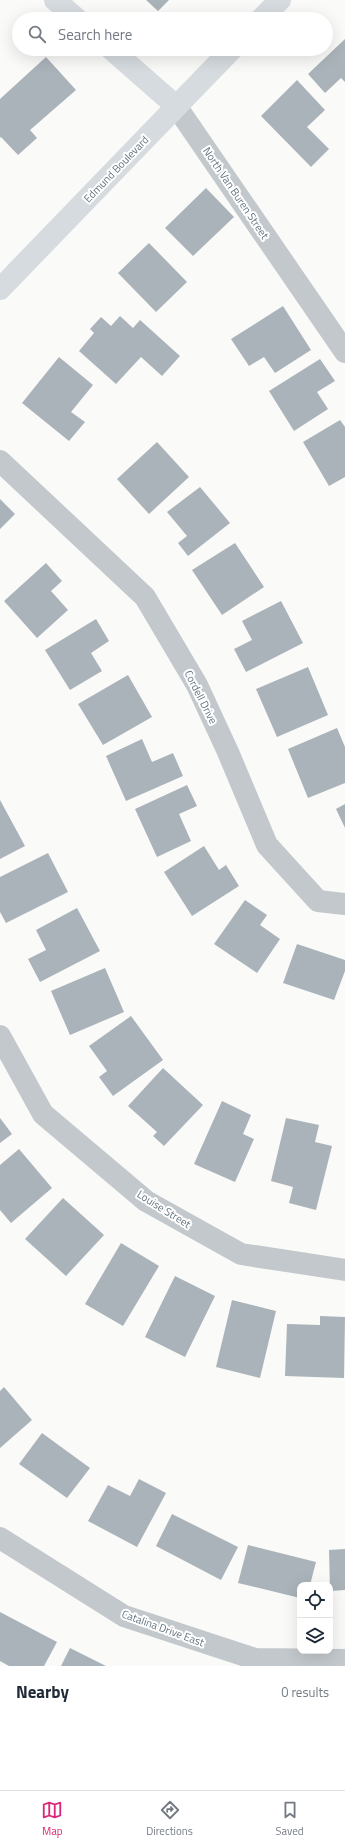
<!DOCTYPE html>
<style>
:root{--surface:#fff;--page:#f2f2f3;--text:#1f2937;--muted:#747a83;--line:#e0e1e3;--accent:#db2777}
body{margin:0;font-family:"Titillium Web",sans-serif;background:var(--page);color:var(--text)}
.controls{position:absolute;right:12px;bottom:12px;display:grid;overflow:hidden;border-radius:8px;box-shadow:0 4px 16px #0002}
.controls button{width:36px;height:36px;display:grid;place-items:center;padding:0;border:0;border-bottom:1px solid var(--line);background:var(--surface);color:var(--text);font:20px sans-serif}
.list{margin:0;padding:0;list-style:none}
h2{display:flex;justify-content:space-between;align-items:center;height:52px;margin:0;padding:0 16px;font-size:17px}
h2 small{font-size:13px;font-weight:400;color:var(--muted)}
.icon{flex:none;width:22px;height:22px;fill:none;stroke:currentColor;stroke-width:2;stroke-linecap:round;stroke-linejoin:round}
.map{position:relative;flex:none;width:345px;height:1666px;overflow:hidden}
.search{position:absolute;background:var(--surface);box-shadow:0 4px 16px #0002;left:12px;right:12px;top:12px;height:44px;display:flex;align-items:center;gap:10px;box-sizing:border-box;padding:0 14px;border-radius:22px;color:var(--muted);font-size:15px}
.sheet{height:124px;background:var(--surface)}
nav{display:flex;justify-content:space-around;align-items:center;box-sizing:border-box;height:56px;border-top:1px solid var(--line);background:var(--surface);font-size:11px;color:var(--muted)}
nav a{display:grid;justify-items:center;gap:2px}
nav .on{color:var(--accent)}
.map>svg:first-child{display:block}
</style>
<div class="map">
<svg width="345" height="1666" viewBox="0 0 345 1666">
<rect width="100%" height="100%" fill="#fafaf8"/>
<!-- building -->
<path fill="#aab3b9" d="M146,0H169L158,11Z
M345,39V82L341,78L325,93L308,74Z
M46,57L76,90L30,130L37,138L18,155L1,137L0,138V99Z
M297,80L325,110L307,127L329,149L311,167L261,116Z
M206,188L234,217L193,256L165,228Z
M149,243L187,282L156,312L118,273Z
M283,306L311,350L275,373L264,357L249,366L231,339Z
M120,316L133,328L140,320L180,356L162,376L141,357L116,384L79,351L94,333L90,329L101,317L111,326Z
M59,357L93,385L71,412L85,422L69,441L22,403Z
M320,359L335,381L317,392L328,409L294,431L269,391Z
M340,420L345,427V477L329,486L303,442Z
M157,442L189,477L149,514L117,479Z
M200,487L230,523L188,556L178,543L187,536L167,512Z
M0,499L15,514L0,529Z
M235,543L264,587L222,615L192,570Z
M46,563L62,581L51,591L68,610L37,638L4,601Z
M281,601L303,643L246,672L234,649L252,640L242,621Z
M96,619L109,641L91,653L102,671L70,690L45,650Z
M308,667L328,715L277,737L256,689Z
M128,675L152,717L103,745L78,704Z
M337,728L345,747V783L308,798L288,749Z
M142,739L152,762L173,753L183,776L126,801L106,756Z
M187,785L197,806L179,814L191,841L157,857L135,809Z
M0,800L25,846L0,859Z
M345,804V828L336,809Z
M204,846L219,870L226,865L239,886L192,916L164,872Z
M48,853L68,892L6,923L0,912V877Z
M245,900L267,915L260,925L280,939L257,973L214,944Z
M77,908L100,951L40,982L28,959L46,950L36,930Z
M297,944L345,960V971L334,1000L283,983Z
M105,968L124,1012L70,1035L51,991Z
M131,1016L163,1060L113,1096L99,1077L107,1071L89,1046Z
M163,1068L203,1105L164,1146L153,1136L157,1132L128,1106Z
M222,1101L251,1115L243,1134L254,1139L235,1182L194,1164Z
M0,1118L12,1134L0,1143Z
M286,1118L319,1125L315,1142L332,1146L316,1210L289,1203L293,1187L271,1181Z
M19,1149L52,1188L11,1223L0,1210V1165Z
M63,1198L104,1235L66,1276L25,1239Z
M121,1243L159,1266L123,1326L85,1304Z
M175,1276L215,1296L185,1357L145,1337Z
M232,1300L276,1311L260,1378L216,1367Z
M320,1316L345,1317L344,1378L285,1376L287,1324L320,1325Z
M4,1387L32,1420L0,1448V1391Z
M42,1433L90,1468L67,1498L19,1464Z
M139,1479L166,1493L137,1547L88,1521L108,1485L130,1496Z
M172,1514L238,1547L221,1580L156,1546Z
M248,1545L316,1562L310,1585H300V1598L238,1583Z
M345,1549V1590L330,1591L329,1550Z
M0,1612L57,1642L44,1666H9L0,1661Z
M70,1648L106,1666H61Z"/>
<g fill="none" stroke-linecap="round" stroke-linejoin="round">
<!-- street -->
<path stroke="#c3c8cc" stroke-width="22" d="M176,106L345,352
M0,461L145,597L197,685L228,752L267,845L318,901L345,904
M0,1036L43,1114L146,1201L241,1254L345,1270
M0,1538L124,1616L255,1659L345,1660"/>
<!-- secondary -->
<path stroke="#d6dbdf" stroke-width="22" d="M55,0L77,19
M261,19L280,0
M111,49L176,106
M0,289L232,49"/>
</g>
<g text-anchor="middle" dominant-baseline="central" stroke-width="4" stroke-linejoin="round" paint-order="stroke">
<!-- street labels -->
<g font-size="11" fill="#657683" stroke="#fff">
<text transform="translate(116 169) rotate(-46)">Edmund Boulevard</text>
<text transform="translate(236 193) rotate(56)">North Van Buren Street</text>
<text transform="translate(201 697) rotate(63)">Cordell Drive</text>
<text transform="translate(164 1209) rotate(32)">Louise Street</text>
<text transform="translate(163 1628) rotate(20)">Catalina Drive East</text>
</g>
</g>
</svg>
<div class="controls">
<button><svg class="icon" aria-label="locate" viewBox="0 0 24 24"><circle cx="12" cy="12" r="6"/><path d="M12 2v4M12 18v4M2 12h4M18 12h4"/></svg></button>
<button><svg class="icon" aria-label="layers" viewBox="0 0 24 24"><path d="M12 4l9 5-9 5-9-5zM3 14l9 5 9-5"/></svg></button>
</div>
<div class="search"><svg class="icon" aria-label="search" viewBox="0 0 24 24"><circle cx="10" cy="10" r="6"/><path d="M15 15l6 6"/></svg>Search here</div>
</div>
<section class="sheet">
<h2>Nearby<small>0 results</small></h2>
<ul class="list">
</ul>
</section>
<nav>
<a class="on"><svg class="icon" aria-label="map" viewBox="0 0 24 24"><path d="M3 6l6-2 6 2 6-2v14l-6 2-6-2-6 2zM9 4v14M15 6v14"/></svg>Map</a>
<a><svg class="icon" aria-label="directions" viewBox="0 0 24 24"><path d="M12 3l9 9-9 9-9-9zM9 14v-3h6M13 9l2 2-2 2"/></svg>Directions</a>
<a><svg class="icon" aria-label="saved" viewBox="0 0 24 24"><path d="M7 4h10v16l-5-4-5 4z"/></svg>Saved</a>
</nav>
